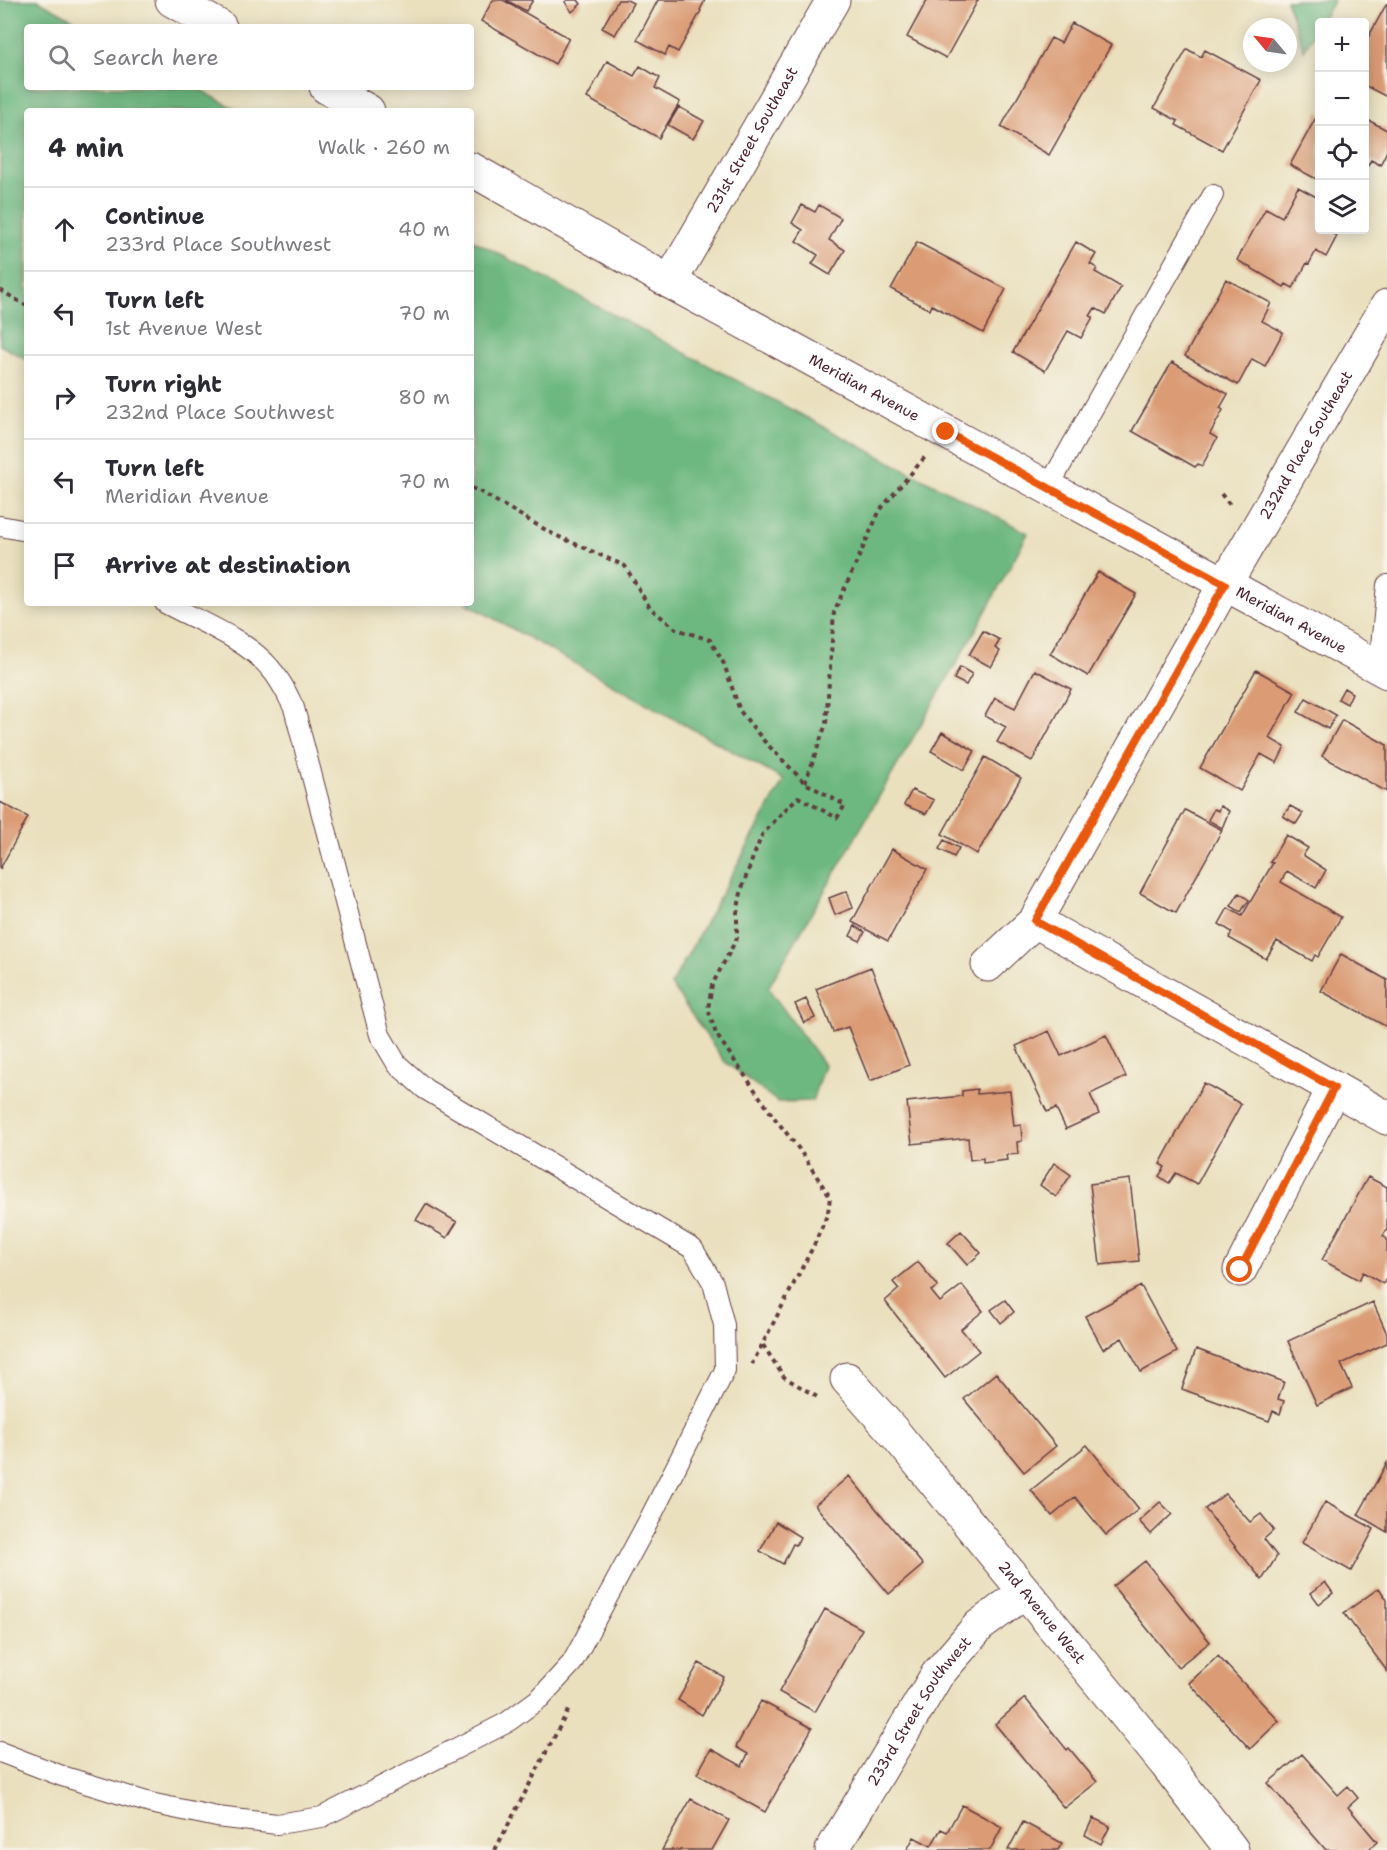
<!DOCTYPE html>
<meta charset="utf-8">
<style>
:root{--surface:#fff;--page:#f2f2f3;--text:#2b2b33;--muted:#7c7c81;--line:#e1e1e2}
body{margin:0;font-family:"Shantell Sans",sans-serif;background:var(--page);color:var(--text)}
.controls{position:absolute;right:18px;top:18px;display:grid;overflow:hidden;border-radius:6px;box-shadow:0 3px 15px #0003}
.controls button{width:54px;height:54px;display:grid;place-items:center;padding:0;border:0;border-bottom:2px solid var(--line);background:var(--surface);color:var(--text);font:30px sans-serif}
.compass{position:absolute;left:1243px;top:18px;width:54px;height:54px;border-radius:50%;background:var(--surface);box-shadow:0 3px 15px #0003;rotate:299deg}
.stop{position:absolute;width:18px;height:18px;margin:-14px;border:4px solid #ea580c;border-radius:50%;background:#fff}
.stop.end{background:#ea580c;border-color:#fff;box-shadow:0 2px 6px #0008}
.list{margin:0;padding:0;list-style:none}
h2{display:flex;justify-content:space-between;align-items:center;height:78px;margin:0;padding:0 24px;font-size:26px}
h2 small{font-size:20px;font-weight:400;color:var(--muted)}
.list li{display:grid;grid-template-columns:39px 1fr auto;gap:18px;align-items:center;box-sizing:border-box;height:84px;padding:0 24px;border-top:2px solid var(--line)}
.list b{display:block;font-size:22px;white-space:nowrap}
.list p{margin:0;font-size:20px;white-space:nowrap;color:var(--muted)}
.list em{font-size:20px;font-style:normal;color:var(--muted)}
.icon{flex:none;width:33px;height:33px;fill:none;stroke:currentColor;stroke-width:2;stroke-linecap:round;stroke-linejoin:round}
.map{position:relative;flex:none;width:1387px;height:1850px;overflow:hidden}
.search{position:absolute;background:var(--surface);box-shadow:0 3px 15px #0003;left:24px;top:24px;width:450px;height:66px;display:flex;align-items:center;gap:15px;box-sizing:border-box;padding:0 21px;border-radius:6px;color:var(--muted);font-size:22px}
.panel{position:absolute;background:var(--surface);box-shadow:0 3px 15px #0003;left:24px;top:108px;width:450px;height:498px;border-radius:6px}
.map>svg:first-child{display:block}
</style>
<div class="map">
<svg width="1387" height="1850" viewBox="0 0 1387 1850">
<rect width="100%" height="100%" fill="#f7f3e8"/>
<filter id="ink" filterUnits="userSpaceOnUse"><feTurbulence type="fractalNoise" baseFrequency=".0167" numOctaves="2"/><feDisplacementMap in="SourceGraphic" scale="12" xChannelSelector="R" yChannelSelector="G"/><feConvolveMatrix kernelMatrix="1 2 1 2 8 2 1 2 1" color-interpolation-filters="sRGB"/></filter>
<filter id="wash" filterUnits="userSpaceOnUse"><feTurbulence type="fractalNoise" baseFrequency=".008" numOctaves="4" result="noise"/><feDisplacementMap in="SourceGraphic" scale="24" xChannelSelector="R" yChannelSelector="G"/><feGaussianBlur stdDeviation="1.35" result="paint"/><feColorMatrix in="noise" values="0 0 0 0 0 0 0 0 0 0 0 0 0 0 0 0 0 1.4 0 .05"/><feComposite in="paint" operator="in"/></filter>
<g filter="url(#wash)">
<rect width="100%" height="100%" fill="#eae0be"/>
<!-- forest -->
<path fill="#6db880" stroke="#5c6c56" stroke-width="1.5" d="M0,0H38L87,27H27V87H195L239,111H27V360L0,345Z
M1286,0H1334L1304,50Z
M471,239L875,454L1028,533L978,626L768,988L824,1065L812,1101L778,1102L725,1062L671,985L784,780L466,603H471Z"/>
<g id="blocks">
<!-- building -->
<path fill="#da9b74" d="M493,0H503L569,38L555,64L481,21Z
M506,0H533L526,11Z
M568,0H578L581,4L572,12L565,2Z
M618,0H627L633,3L615,35L602,28Z
M658,0H705L700,10L701,11L678,52L669,47L665,55L637,40Z
M927,0H978L946,58L907,37Z
M1387,3V97L1364,85V45Z
M1072,23L1111,45L1049,155L1001,127L1051,38L1061,43Z
M1187,49L1201,57L1205,50L1261,80L1222,150L1176,125L1178,121L1154,108Z
M607,61L634,76L640,66L660,78L655,88L680,102L659,138L587,98Z
M679,107L704,121L693,139L668,125Z
M1320,110V181L1290,165Z
M1364,118L1387,130V151L1380,165L1371,160L1364,172Z
M1298,187L1320,199L1318,226L1320,230H1325L1337,236L1326,257L1316,251L1309,264L1307,263L1293,288L1286,284L1284,287L1237,260L1266,208L1282,217Z
M802,205L815,212L819,205L841,218L829,240L845,250L830,275L812,264L818,255L796,241L803,230L792,223Z
M917,242L1006,289L983,333L932,305L930,310L891,289Z
M1076,242L1096,254L1090,264L1097,268L1095,272L1121,287L1106,314L1095,308L1090,316L1093,317L1081,338L1068,331L1045,371L1013,352Z
M1226,279L1271,303L1262,321L1283,332L1265,366L1252,359L1238,385L1185,356Z
M1172,362L1228,394L1220,408L1223,410L1210,434L1217,438L1202,466L1198,464L1195,467L1132,431Z
M1098,572L1136,594L1088,676L1050,654Z
M983,631L1000,640L995,648L1000,651L991,667L969,655Z
M960,667L972,674L966,685L954,679Z
M1035,670L1071,689L1032,761L997,742L1006,727L985,716L995,698L1015,708Z
M1256,670L1295,692L1269,738L1285,747L1277,763L1261,754L1240,791L1200,768Z
M1344,688L1352,693L1347,704L1338,699Z
M1306,698L1336,715L1328,729L1298,712Z
M1342,720L1387,745V792L1322,756Z
M942,732L975,751L964,770L931,751Z
M985,757L1021,778L977,854L942,834Z
M912,790L934,800L926,814L904,805Z
M0,802L28,817L0,869Z
M1220,806L1229,811L1222,828L1208,820L1214,809L1218,811Z
M1290,806L1303,813L1296,824L1283,816Z
M1185,810L1222,830L1176,913L1140,893Z
M1286,835L1308,848L1303,855L1326,870L1316,888L1287,871L1281,882L1341,917L1318,957L1315,955L1312,961L1277,941L1266,959L1229,938L1232,932L1219,924L1228,908L1242,916L1273,863L1270,862Z
M944,840L959,848L954,857L939,849Z
M892,849L927,869L888,941L852,922Z
M847,891L853,908L835,915L829,898Z
M1239,893L1249,900L1241,912L1231,906Z
M855,926L865,932L860,941L850,936Z
M1341,954L1387,980V1027L1321,991Z
M871,967L909,1065L870,1081L848,1027L833,1032L816,989Z
M806,999L815,1018L804,1023L795,1004Z
M1049,1031L1061,1056L1106,1035L1126,1077L1090,1094L1099,1114L1066,1129L1056,1108L1047,1112L1016,1046Z
M1204,1083L1241,1104L1197,1184L1176,1173L1169,1183L1159,1176L1165,1167L1160,1164Z
M977,1089V1094L1010,1091L1014,1126L1021,1125L1022,1141L1017,1142L1018,1154L1006,1155L1007,1160L983,1163V1158L970,1160L968,1138L912,1144L907,1102L962,1096V1091Z
M1054,1163L1071,1175L1056,1197L1040,1185Z
M1368,1177L1387,1187V1229L1383,1236L1387,1239V1277L1383,1284L1363,1272L1359,1280L1322,1260Z
M1130,1179L1139,1261L1100,1265L1090,1184Z
M426,1204L457,1222L447,1238L416,1220Z
M961,1231L981,1253L967,1265L948,1243Z
M918,1262L938,1286L931,1291L940,1302L962,1285L983,1311L961,1329L979,1351L945,1378L885,1301L899,1289L893,1282Z
M1141,1286L1177,1352L1141,1372L1122,1338L1103,1349L1085,1316Z
M1005,1300L1014,1312L1001,1323L991,1310Z
M1373,1302L1387,1334V1343L1341,1364L1352,1388L1317,1405L1288,1341Z
M1196,1349L1284,1382L1278,1399L1284,1401L1280,1414L1273,1411L1269,1421L1182,1389Z
M996,1373L1056,1446L1024,1472L964,1399Z
M1087,1445L1139,1509L1106,1535L1075,1497L1052,1516L1031,1490Z
M1387,1463V1532L1358,1515Z
M849,1476L923,1565L889,1594L815,1505Z
M1225,1494L1250,1522L1261,1514L1274,1530L1264,1539L1277,1556L1262,1580L1205,1509Z
M1160,1502L1172,1514L1151,1534L1139,1521Z
M1325,1502L1374,1529L1351,1571L1302,1543Z
M776,1522L800,1537L796,1545L793,1544L783,1564L760,1551Z
M1145,1561L1210,1642L1178,1667L1113,1586Z
M1325,1582L1333,1593L1319,1604L1311,1593Z
M1379,1588L1387,1600V1671L1344,1613Z
M825,1609L862,1629L815,1712L779,1692Z
M1218,1656L1279,1721L1250,1749L1189,1683Z
M699,1663L724,1677L702,1715L678,1700Z
M1025,1698L1067,1750L1069,1748L1097,1782L1064,1808L995,1724Z
M761,1701L812,1728L765,1812L697,1774L711,1749L742,1766L748,1754L736,1747Z
M1302,1754L1338,1795L1348,1786L1358,1798L1348,1807L1377,1842L1368,1850H1326L1268,1783Z
M691,1799L729,1820L712,1850H662Z
M962,1805L1002,1827L990,1850H907L914,1837L931,1846L941,1829L947,1832Z
M1093,1818L1110,1826L1101,1844L1085,1835Z
M1023,1822L1062,1843L1058,1850H1008Z"/>
</g>
</g>
<g filter="url(#ink)">
<use href="#blocks" fill-opacity="0" stroke="#623c41" stroke-width="1.5"/>
<g fill="none" stroke-linecap="round" stroke-linejoin="round">
<defs>
<path id="service" d="M1048,488L1213,195
M0,526L27,531
M1379,667L1387,585
M0,1752L62,1776L150,1803L217,1817L277,1824L322,1817L506,1723L540,1698L572,1663L648,1522L725,1370L724,1325L713,1283L693,1249L425,1089L397,1064L380,1035L294,708C287,694 281,680 270,668C246,639 198,621 165,603"/>
<g id="minor">
<path id="s1" d="M670,282L833,0"/>
<path d="M1035,921L1387,1118"/>
<path id="s2" d="M988,965L1035,921L1225,584L1387,306"/>
<path d="M1240,1270L1334,1088"/>
<path id="s3" d="M847,1379L893,1431L1166,1764L1232,1850"/>
<path id="s4" d="M832,1850L937,1675L979,1626L1025,1592"/>
</g>
<g id="secondary">
<path d="M172,0L220,27"/>
<path d="M326,87L368,111"/>
<path id="s5" d="M471,169L670,282L1387,672"/>
</g>
</defs>
<!-- service casing -->
<use href="#service" stroke="#623c41" stroke-width="22"/>
<!-- minor casing -->
<use href="#minor" stroke="#623c41" stroke-width="35"/>
<!-- secondary casing -->
<use href="#secondary" stroke="#623c41" stroke-width="35"/>
<!-- path -->
<path stroke="#623c41" stroke-width="4" stroke-dasharray="4.5 4.5" stroke-linecap="butt" d="M0,290L27,306
M471,488L477,490L553,534L625,566L650,608L676,629L710,640L724,664L740,711L764,741L805,783L845,805L837,818L798,797L780,815L762,835L752,860L742,888L737,913V938L712,985L708,1009L716,1034L773,1116L799,1149L830,1197L828,1213L814,1245L752,1364
M1221,494L1231,506
M805,783L826,724L834,612L880,510L925,457
M763,1345L784,1377L819,1398
M495,1850L570,1707"/>
<!-- service -->
<use href="#service" stroke="#fff" stroke-width="20"/>
<!-- minor -->
<use href="#minor" stroke="#fff" stroke-width="33"/>
<!-- secondary -->
<use href="#secondary" stroke="#fff" stroke-width="33"/>
</g>
</g>
<g fill="none" stroke-linecap="round" stroke-linejoin="round" filter="url(#ink)">
<!-- route -->
<path stroke="#ea580c" stroke-width="8" d="M946,432L1225,584L1035,921L1334,1088L1240,1270"/>
</g>
<g text-anchor="middle" dominant-baseline="central" stroke-width="4.5" stroke-linejoin="round" paint-order="stroke">
<!-- street labels -->
<g font-size="15" fill="#4a1f2b" stroke="#f7f3e8">
<text stroke="none"><textPath href="#s1" startOffset="164">231st Street Southeast</textPath></text>
<text stroke="none"><textPath href="#s5" startOffset="450">Meridian Avenue</textPath></text>
<text stroke="none"><textPath href="#s2" startOffset="612">232nd Place Southeast</textPath></text>
<text stroke="none"><textPath href="#s5" startOffset="936">Meridian Avenue</textPath></text>
<text stroke="none"><textPath href="#s3" startOffset="304">2nd Avenue West</textPath></text>
<text stroke="none"><textPath href="#s4" startOffset="164">233rd Street Southwest</textPath></text>
</g>
</g>
</svg>
<div class="controls">
<button>+</button>
<button>−</button>
<button><svg class="icon" aria-label="locate" viewBox="0 0 24 24"><circle cx="12" cy="12" r="6"/><path d="M12 2v4M12 18v4M2 12h4M18 12h4"/></svg></button>
<button><svg class="icon" aria-label="layers" viewBox="0 0 24 24"><path d="M12 4l9 5-9 5-9-5zM3 14l9 5 9-5"/></svg></button>
</div>
<svg class="compass" viewBox="-18 -18 36 36"><path d="M0-13l5 13h-10z" fill="#e53935"/><path d="M0 13l5-13h-10z" fill="#7c7c81"/></svg>
<div class="stop" style="left:1240px;top:1270px"></div>
<div class="stop end" style="left:946px;top:432px"></div>
<div class="search"><svg class="icon" aria-label="search" viewBox="0 0 24 24"><circle cx="10" cy="10" r="6"/><path d="M15 15l6 6"/></svg>Search here</div>
<section class="panel">
<h2>4 min<small>Walk · 260 m</small></h2>
<ul class="list">
<li><svg class="icon" aria-label="ahead" viewBox="0 0 24 24"><path d="M12 20V5M6 11l6-6 6 6"/></svg><div><b>Continue</b><p>233rd Place Southwest</p></div><em>40 m</em></li>
<li><svg class="icon" aria-label="left" viewBox="0 0 24 24"><path d="M17 20v-9H6M10 6l-5 5 5 5"/></svg><div><b>Turn left</b><p>1st Avenue West</p></div><em>70 m</em></li>
<li><svg class="icon" aria-label="right" viewBox="0 0 24 24"><path d="M7 20v-9h11M14 6l5 5-5 5"/></svg><div><b>Turn right</b><p>232nd Place Southwest</p></div><em>80 m</em></li>
<li><svg class="icon" aria-label="left" viewBox="0 0 24 24"><path d="M17 20v-9H6M10 6l-5 5 5 5"/></svg><div><b>Turn left</b><p>Meridian Avenue</p></div><em>70 m</em></li>
<li><svg class="icon" aria-label="arrive" viewBox="0 0 24 24"><path d="M6 21V4h12l-3 4 3 4H6"/></svg><div><b>Arrive at destination</b></div></li>
</ul>
</section>
</div>
